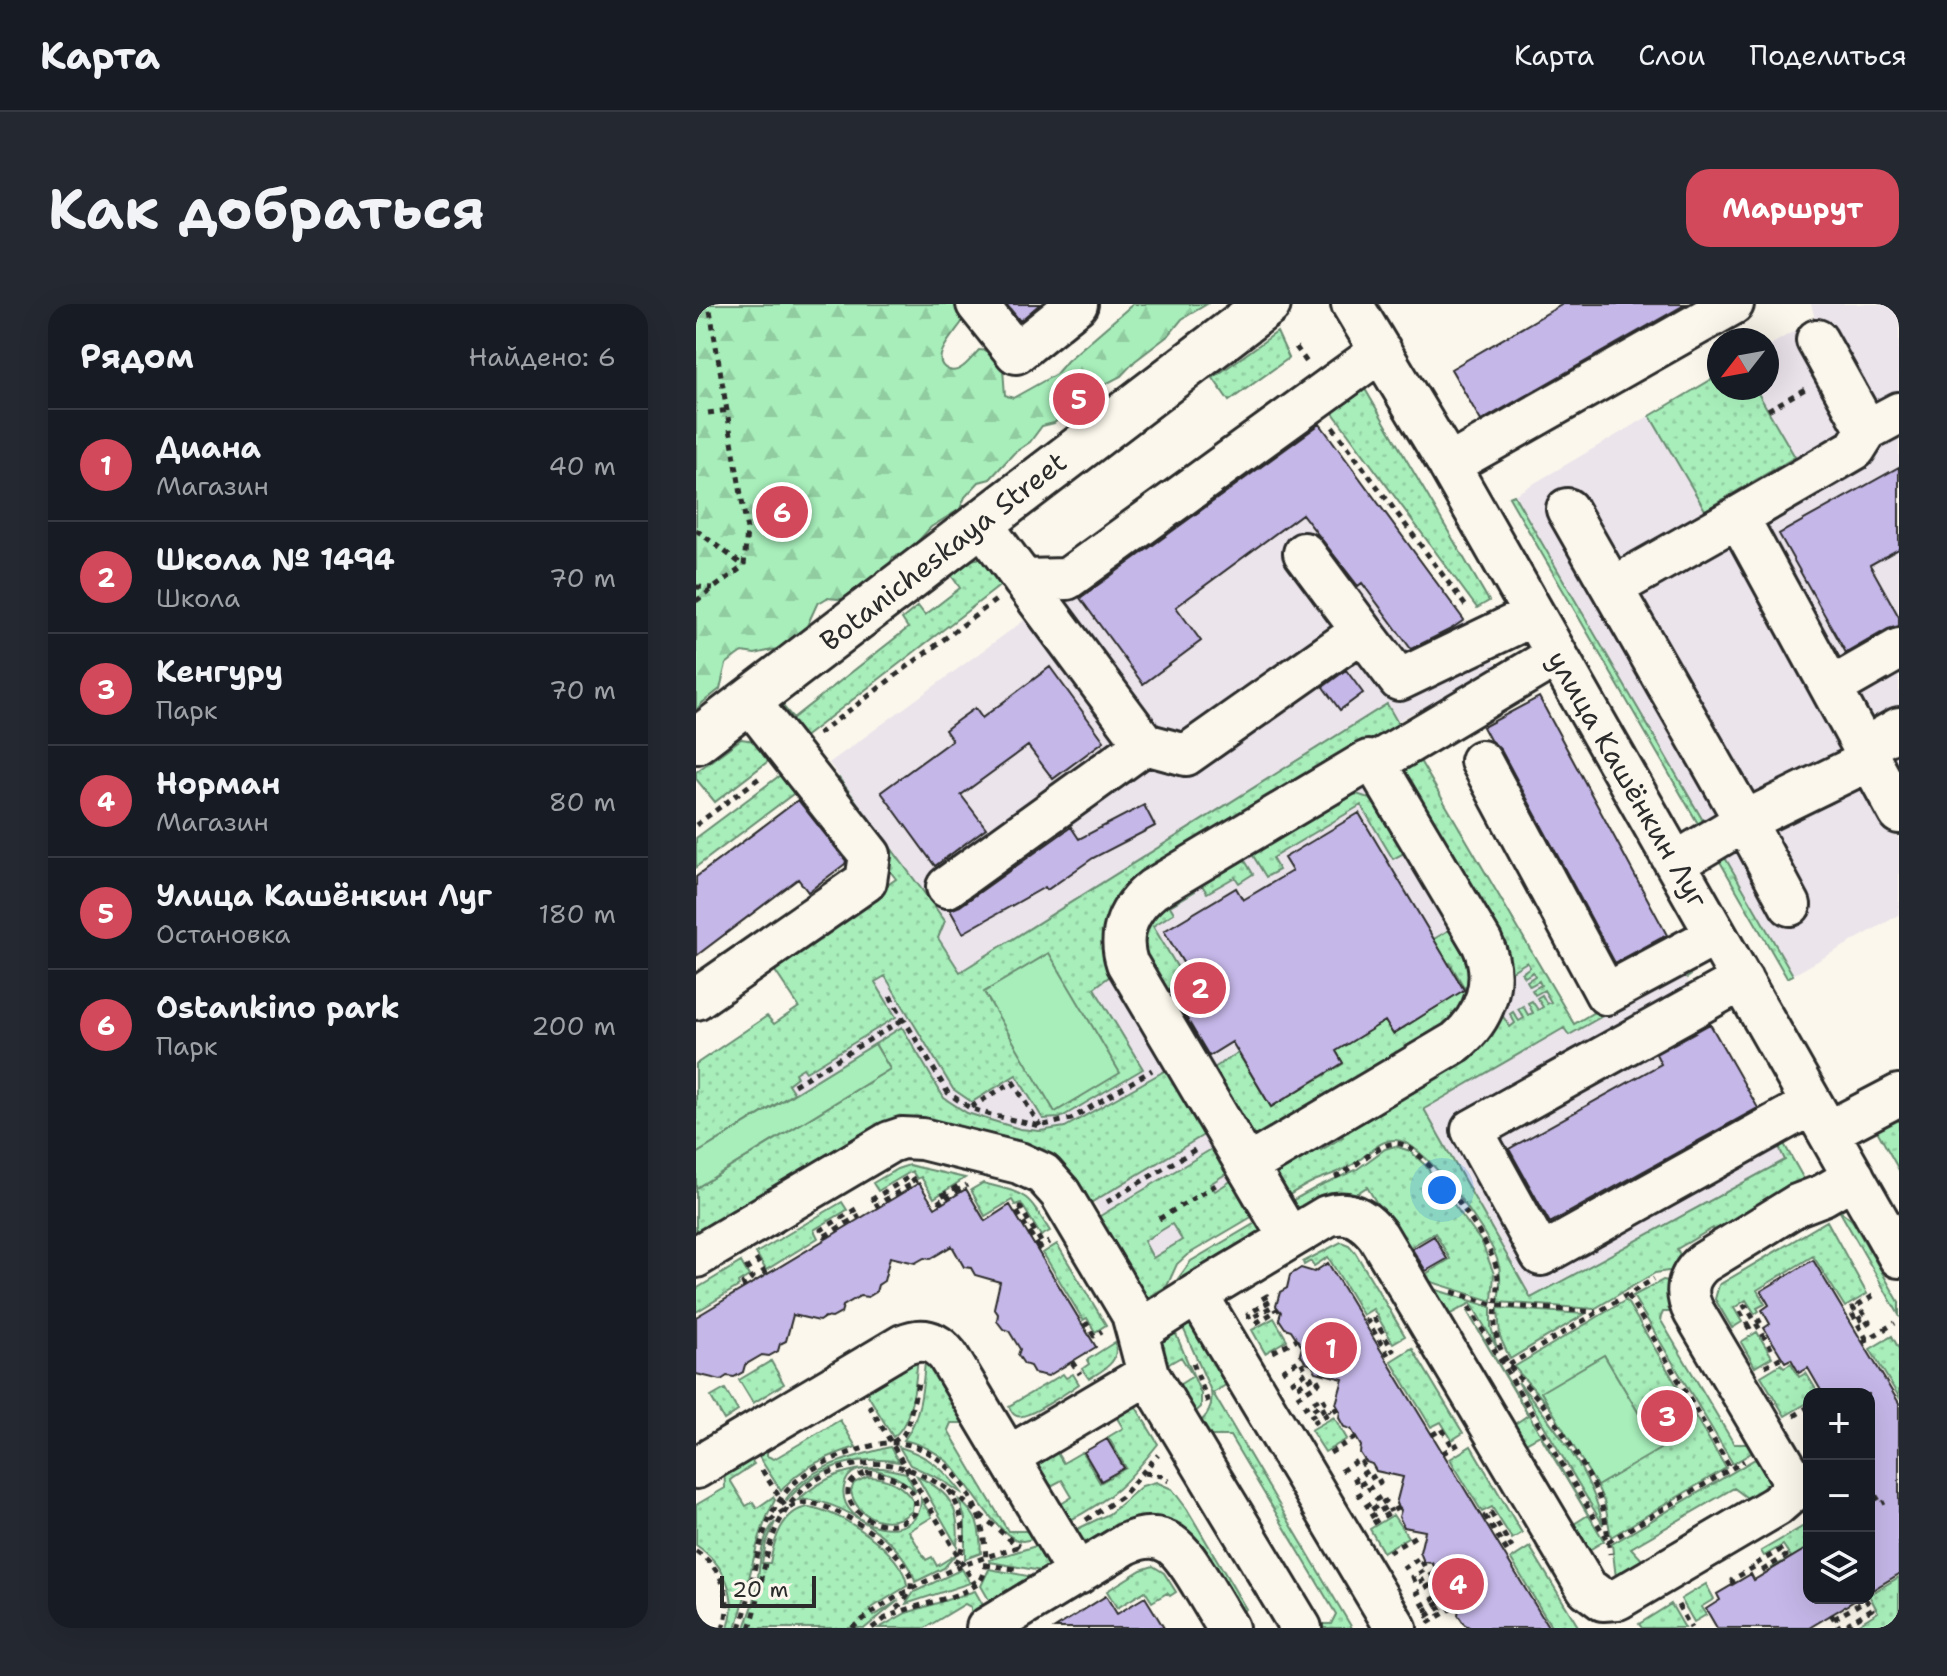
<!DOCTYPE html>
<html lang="ru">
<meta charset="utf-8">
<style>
:root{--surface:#171b24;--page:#242831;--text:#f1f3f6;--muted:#9ea1a6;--line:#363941;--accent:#d1495b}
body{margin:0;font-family:"Shantell Sans",sans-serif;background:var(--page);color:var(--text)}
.controls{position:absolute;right:24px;bottom:24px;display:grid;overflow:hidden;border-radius:16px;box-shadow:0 8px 32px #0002}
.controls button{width:72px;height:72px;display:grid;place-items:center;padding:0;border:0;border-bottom:2px solid var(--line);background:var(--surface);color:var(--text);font:40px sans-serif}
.compass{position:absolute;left:1011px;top:24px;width:72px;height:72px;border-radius:50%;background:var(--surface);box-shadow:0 8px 32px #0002;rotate:239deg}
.scale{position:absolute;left:24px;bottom:20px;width:96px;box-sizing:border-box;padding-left:8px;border:4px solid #2b2b2b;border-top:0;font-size:22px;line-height:28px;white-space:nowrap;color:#2b2b2b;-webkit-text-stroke:6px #fbf7ec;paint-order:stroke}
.you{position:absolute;left:746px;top:886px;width:28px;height:28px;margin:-20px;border:6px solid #fff;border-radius:50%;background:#1a73e8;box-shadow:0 0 0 12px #1a73e833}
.badge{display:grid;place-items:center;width:52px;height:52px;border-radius:50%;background:var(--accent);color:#fff;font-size:26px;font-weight:700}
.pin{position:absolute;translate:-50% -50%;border:4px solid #fff;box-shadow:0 2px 8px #0006}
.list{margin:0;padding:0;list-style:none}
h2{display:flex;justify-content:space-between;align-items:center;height:104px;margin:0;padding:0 32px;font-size:34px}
h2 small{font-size:26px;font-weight:400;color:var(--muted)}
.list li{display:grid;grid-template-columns:52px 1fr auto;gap:24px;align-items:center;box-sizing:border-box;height:112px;padding:0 32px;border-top:2px solid var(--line)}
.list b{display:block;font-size:30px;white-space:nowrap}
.list p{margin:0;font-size:26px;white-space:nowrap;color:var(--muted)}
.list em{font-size:26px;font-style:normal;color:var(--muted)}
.icon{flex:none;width:44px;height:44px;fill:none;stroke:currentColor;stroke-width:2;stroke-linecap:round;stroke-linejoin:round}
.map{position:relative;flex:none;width:1203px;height:1324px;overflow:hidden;border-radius:24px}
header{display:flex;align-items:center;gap:48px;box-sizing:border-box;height:112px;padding:0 40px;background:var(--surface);border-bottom:2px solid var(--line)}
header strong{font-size:38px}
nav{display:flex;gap:44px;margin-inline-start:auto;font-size:28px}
.intro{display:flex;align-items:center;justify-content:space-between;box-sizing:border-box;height:192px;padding:0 48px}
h1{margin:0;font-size:56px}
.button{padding:20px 36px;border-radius:24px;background:var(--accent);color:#fff;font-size:28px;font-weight:700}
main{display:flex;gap:48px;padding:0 48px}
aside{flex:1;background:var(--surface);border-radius:24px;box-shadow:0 8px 32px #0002}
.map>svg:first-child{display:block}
</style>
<header>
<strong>Карта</strong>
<nav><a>Карта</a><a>Слои</a><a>Поделиться</a></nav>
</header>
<div class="intro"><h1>Как добраться</h1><a class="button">Маршрут</a></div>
<main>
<aside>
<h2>Рядом<small>Найдено: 6</small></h2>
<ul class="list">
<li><span class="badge">1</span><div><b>Диана</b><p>Магазин</p></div><em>40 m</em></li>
<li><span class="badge">2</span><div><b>Школа № 1494</b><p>Школа</p></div><em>70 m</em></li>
<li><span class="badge">3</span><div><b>Кенгуру</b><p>Парк</p></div><em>70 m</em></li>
<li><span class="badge">4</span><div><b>Норман</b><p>Магазин</p></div><em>80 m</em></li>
<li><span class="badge">5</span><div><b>Улица Кашёнкин Луг</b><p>Остановка</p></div><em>180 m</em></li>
<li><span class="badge">6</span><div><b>Ostankino park</b><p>Парк</p></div><em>200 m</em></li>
</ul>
</aside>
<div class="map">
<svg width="1203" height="1324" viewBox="0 0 1203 1324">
<defs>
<pattern id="green-dots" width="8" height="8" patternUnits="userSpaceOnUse" patternTransform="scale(2)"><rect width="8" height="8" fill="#a7eeba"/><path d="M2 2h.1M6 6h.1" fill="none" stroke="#90cca0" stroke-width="1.8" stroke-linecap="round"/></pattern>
<pattern id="forest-firs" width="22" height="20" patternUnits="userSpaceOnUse" patternTransform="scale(2)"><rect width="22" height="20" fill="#a7eeba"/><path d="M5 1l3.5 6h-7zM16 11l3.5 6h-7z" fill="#90cca0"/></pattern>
</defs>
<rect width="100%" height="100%" fill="#fbf7ec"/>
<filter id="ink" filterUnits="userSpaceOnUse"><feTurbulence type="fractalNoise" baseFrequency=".0125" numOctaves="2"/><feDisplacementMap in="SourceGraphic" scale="16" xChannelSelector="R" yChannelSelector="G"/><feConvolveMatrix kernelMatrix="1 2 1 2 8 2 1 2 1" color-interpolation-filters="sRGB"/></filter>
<g filter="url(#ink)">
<!-- built -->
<path fill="#ebe4eb" d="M1115,0H1203V611L1097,671L818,191L1023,71V84H1071V43L1119,15Z
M620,114L805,366L701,417L878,720L983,661L1089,855L835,995L727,806L444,974L371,853L198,808L0,926V834L108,709L249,617L133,459L356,296Z"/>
<!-- green -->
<path fill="url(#green-dots)" stroke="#698c72" stroke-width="2" fill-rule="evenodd" d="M581,28L593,54L533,97L517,74Z
M1023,71V84H1059L1099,153L1009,206L954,112Z
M662,73L793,297L781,304L629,98Z
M818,191L1013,527L1008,530L813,193Z
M287,254L309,268L305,281L98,441L81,406L86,401L97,414L212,324L206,315L222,302L229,311L264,284L255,271L274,256Z
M691,400L707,428L451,572L418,666L414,672L398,684L447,765L364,814L347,815L320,771L276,798L257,785L189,672L179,678L200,713L110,768L107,764L99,769L101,773L92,780L98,789L0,850V760L71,712L78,720L103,703L75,661L200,575L130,483L143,474L249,617L242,634L264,668Z
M45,435L59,437L75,455L19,498L0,475V468Z
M720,450L878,720L985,656L994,672L991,674L986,667L873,731L868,724L728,805L835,994L1089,856L1078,833L1083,831L1114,886L1026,938L1017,924L981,945L991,964L987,971L972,967L959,969L898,1005L802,998C804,983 806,970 801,955C792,928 728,836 699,836C684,836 674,848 662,857C649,867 633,871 618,877C606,883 596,889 585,896L579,877L584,862L620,837L625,846L647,833L642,824L802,705L814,723L819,719L814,710L817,708L823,717L828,714L822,705L827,702L832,711L837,709L832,699L836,697L842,706L847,703L841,694L846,691L851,700L855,698L848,686L839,691L836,686L845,681L843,677L834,682L831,677L839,672L837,668L829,673L826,669L834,663L831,658L809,671L706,471V466Z
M95,463L109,481L0,563V534Z
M652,490C685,488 698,522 714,546L697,555L665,501L576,554L583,566L570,573L553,545Z
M1024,545L1097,671L1091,674L1019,549Z
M545,550L557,570L543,579L539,573L511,589L502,575Z
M495,579L499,587L474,602L478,609L457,622L489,676L464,691L442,646L451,611Z
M753,626L767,650L776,653L778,676L760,718L561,834L555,833L510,769L542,749L575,803L647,760L640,747L689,717L697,729L769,685L754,659L741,666L726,642Z
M206,723L248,794L271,809L324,825L344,827L369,823L472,765L516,826L386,904L227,826L0,941V884L194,765L179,740Z
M1203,812V866L1180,825Z
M524,840L539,864L514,880L519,887L543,872L564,908L491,951L481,960L471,982L443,999L394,918ZM476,920L486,936L457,954L448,937Z
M699,842L714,847L729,861L786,939L798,970L796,997L726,975L725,973L754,955L739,929L709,946L671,883L655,893L597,912L588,901L623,882L660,866L689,845Z
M213,861L221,863L269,874L238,894L225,873L221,875L216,867L182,887L177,879L201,865Z
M287,879C332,891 329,887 354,927L345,932L325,899L319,901L316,896L289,912L275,886Z
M146,898L151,906L118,926L122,934L70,966L60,949Z
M1143,906L1156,916L1203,998V1011Z
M568,914L572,922L481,976L495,957Z
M1131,917L1171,990L1149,1003L1117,952L1061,986L1069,1000L1061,1004L1063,1007L1059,1010L1050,996L1038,1004L1046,1018L1036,1024L1019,995L1023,981Z
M645,938L653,941L659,948L709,1032L697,1039L677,1005L667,1011L632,953L618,962L615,957L608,961L607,958Z
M361,940L410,1021L399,1028L391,1014L387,1016L347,949Z
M45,958L53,972L42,979L43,982L0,1008V985Z
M967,976L984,979L988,1008H967L964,1015L1038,1140H1067V1142L1037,1160L937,992Z
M731,983L795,1003V1023L801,1044L775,999L749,1013Z
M930,996L1030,1164L915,1233L909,1200L901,1182L963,1144L908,1051L846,1088L857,1107L818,1063Z
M802,1004L889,1010L814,1055L804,1033Z
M771,1007L908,1237L885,1251L875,1222L892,1211L844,1131L824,1142L813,1124L832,1111Z
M578,1014L591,1036L569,1049L556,1026Z
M494,1015L541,1074L517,1089L656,1324H621L619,1320H635L640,1310L534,1132H506L500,1121C513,1112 517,1102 515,1087L485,1019Z
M477,1023L505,1090V1103L495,1112L478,1084L497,1072L485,1053L466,1064L462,1034Z
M1061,1028L1076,1053L1059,1063L1045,1038Z
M1196,1032L1203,1045V1093L1174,1045Z
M419,1038C424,1059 408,1065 393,1075L386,1065L393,1060L391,1056Z
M716,1044L767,1129L756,1136L745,1118L735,1123L695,1057Z
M222,1046C221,1070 218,1119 197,1133L172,1091V1072Z
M230,1047L278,1119H255L252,1126L312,1227H343L338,1235C336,1235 328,1237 326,1237C303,1236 270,1175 253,1159C240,1147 225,1140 208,1136C227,1111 227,1076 230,1047Z
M75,1057L88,1080L57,1099L43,1076Z
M1095,1059L1103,1073L1110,1069L1123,1090H1113V1098L1089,1112L1065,1072L1085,1060L1088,1063Z
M367,1070L370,1074L377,1070L383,1080C373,1087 331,1116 321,1112C317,1111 314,1105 313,1102Z
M822,1078C855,1117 897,1170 907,1221Z
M29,1085L42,1107L28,1116L15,1093Z
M434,1093L462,1140C430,1180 417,1194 371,1218L362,1202L376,1193L366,1176L351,1184L340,1158L355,1139L367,1159L386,1148L404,1179L430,1164L412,1133L427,1124L415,1104Z
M638,1113L651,1135L629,1148L615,1126Z
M144,1116L160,1143C132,1152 104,1163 85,1187L56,1142L71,1133V1152L78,1155Z
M775,1142L826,1229L816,1235L796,1203L786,1208L754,1155Z
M194,1143L203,1158C161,1150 118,1163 91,1197L90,1195C114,1161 156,1153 194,1143Z
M203,1143C232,1151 249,1166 267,1190L244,1175L214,1161Z
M48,1146L58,1160L34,1176L50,1202L57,1198L61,1204L77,1193L79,1196C56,1239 55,1279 40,1324H32C43,1291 28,1260 0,1241V1201L29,1184L28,1158Z
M1071,1148L1084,1171L1059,1200L1038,1184L935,1244L949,1259L921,1282L916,1240Z
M187,1164L210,1169L220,1188C206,1172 155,1148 148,1183C140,1224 225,1244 225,1195L236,1213L213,1227L230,1256L236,1253L241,1262L259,1251L248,1264L219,1278C213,1241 139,1190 102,1196C127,1173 153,1163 187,1164Z
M221,1172C254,1188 265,1204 261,1242Z
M171,1173C191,1173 206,1180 217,1197L216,1207C196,1226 160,1216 155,1187L158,1179Z
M460,1178L476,1185L491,1205L550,1305L535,1314L498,1251L387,1242L377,1227L413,1210L446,1182Z
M263,1196C283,1212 284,1224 285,1249L269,1255V1215Z
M112,1203C143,1206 209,1249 211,1282L174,1305L178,1312L203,1296L169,1324H49C52,1314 57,1304 59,1293C64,1270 62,1236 79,1218L70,1239L66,1259H74C78,1236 86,1207 112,1203Z
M697,1211L712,1233L687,1248L674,1225Z
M1113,1219V1239L1108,1242L1112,1250L1079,1270L1076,1264L1095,1253L1087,1241L1068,1252L1065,1247Z
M350,1239L360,1257L351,1271L345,1267L294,1258L293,1256Z
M834,1243L883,1324H869L867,1321L856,1324L815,1255Z
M457,1262L468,1269L480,1288L474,1292L471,1289L456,1298L449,1287L421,1304L411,1287L445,1266Z
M266,1265L274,1279L210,1300L218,1288Z
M293,1265L343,1274L300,1308L285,1282Z
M1203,1273V1324H1163L1161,1321L1182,1308L1173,1291Z
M1010,1280L1018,1295L1005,1303L1010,1311L998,1318L985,1295Z
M279,1287L293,1312L275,1323V1303L269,1300L229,1324H183L210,1309Z
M975,1300L989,1324H946L943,1320Z"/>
<!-- forest -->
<path fill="url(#forest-firs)" stroke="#698c72" stroke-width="2" d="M0,0H271C270,6 270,13 266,18C260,28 230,57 253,66C264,71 276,53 283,46L294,47L307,65L309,91L317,94L360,70L371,57L437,0H511L486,15L473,31L439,57L425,72L400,85L358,119L346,122L334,138L318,149L294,175L283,178L269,193L264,205L235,223L212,248L197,253L189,271L154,296L131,294L121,300L111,322L85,344L59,350L46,348L40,352L30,360L24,385L5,400L0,407Z"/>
<!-- pitch -->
<path fill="#a7eeba" stroke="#698c72" stroke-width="2" d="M353,649L424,769L359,808L288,688Z
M179,740L194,765L0,884V850Z
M908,1051L964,1145L901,1182L845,1088Z"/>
<!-- building -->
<path fill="#c5b7e8" stroke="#2b2b2b" stroke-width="2" d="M310,0H344L324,17Z
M867,0H990L785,117L755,65Z
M624,120L768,316L755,325L715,345L666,279L662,282L606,210L480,303L505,337L447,380L384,294Z
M1203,163V245L1174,261L1203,313V322L1192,325L1150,349L1083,230Z
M354,363L408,437L357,475L332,442L265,491L290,524L239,562L185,488L256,436L249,426L262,416L279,404L286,414Z
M650,366L667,389L644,406L627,383Z
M843,393L971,631L919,659L805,446L794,436L787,423Z
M102,496L150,557L149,560L112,588L102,575L0,652V573Z
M448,501L459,522L397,554L351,586L349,583L267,629L254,606L264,602L375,523L383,535Z
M663,509L768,686L697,730L689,717L640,747L647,759L575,803L536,738L513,752L484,703L506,690L468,627L540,584L547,596L596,567L588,554Z
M1014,720L1062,804L854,919L813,845L965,760L960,750Z
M223,879L239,904L270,885L289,917L314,901L400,1043L352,1072L338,1069L334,1062L328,1060L322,1051L324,1045L313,1027L307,1025L301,1017L302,1010L298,1004L304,978L279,971L275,964L268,963L256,942L234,955L228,954L219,959L194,953L188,977L182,981L180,988L172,993L164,992L147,1002L145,1009L136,1014L129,1013L123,1017L97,1011L90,1037L84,1040L82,1047L73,1052L66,1051L49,1061L47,1068L38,1073L31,1072L25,1076L0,1070V1013Z
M738,932L751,955L730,967L716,945Z
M1117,956L1203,1099V1270L1173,1288V1090H1127L1112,1064L1103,1069L1095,1055L1089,1058L1068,1024L1074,1020L1066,1006L1073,1001L1065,987Z
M632,959L736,1131L853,1324H775L768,1320L762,1311L763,1304L759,1298L765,1272L740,1265L736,1259L728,1258L724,1248L729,1227L708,1223L703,1213L705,1206L700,1200L707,1173L680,1167L676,1160L670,1158L664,1149L665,1142L655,1125L648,1123L643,1114L644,1107L640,1100L647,1075L620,1068L616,1061L610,1059L604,1050L606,1043L595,1026L589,1024L583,1015L585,1008L580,1002L584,988L591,984L594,971L605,964L618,968Z
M411,1135L428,1164L405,1177L388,1148Z
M1113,1243V1294H1163L1113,1324H1021L1010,1305L1024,1296L1021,1290L1055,1270L1058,1276Z
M410,1292L421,1310L449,1293L468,1324H359Z"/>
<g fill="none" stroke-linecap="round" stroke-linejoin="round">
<defs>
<path id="minor" d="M281,0L320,49L381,0
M656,0L753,161L1203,953
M1121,36L1171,126
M1203,109L1171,126L1159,145L1042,213L1203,509
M753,161L1037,0
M871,205L1049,517L1094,601
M285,219L449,440L490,451L666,327L703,376L838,311
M608,249L666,327
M327,276L371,275L685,47
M916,284L1042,213
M1135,384L1203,345
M1168,444L1203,424
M785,457L910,690L1020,631
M979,559L1049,517L1174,456
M251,583L449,440
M1046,676L776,826L845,951L1116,800
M0,695L170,577L174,551L53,397
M1132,828L1203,791
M551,862L760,738C790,713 803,675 786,639L679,459
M593,933L431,659C421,629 433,604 457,585L672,457L679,459L861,351
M0,953L194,838L206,834L226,835L323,859L347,870L364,889L436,1010L441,1028
M501,990L631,912C653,905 668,914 682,932L891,1284L907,1296L922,1295L1080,1202L1095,1189V1172L998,1008C988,989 991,973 1007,959L1101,901L1127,891L1158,873
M312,1153L452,1070
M0,1164L207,1041C226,1033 239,1036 252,1052L382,1270
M291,1324L430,1240C471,1221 486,1248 505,1279C514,1294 523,1309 532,1324
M605,1324L452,1070L441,1028L501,990L700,1324"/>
<path id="major" d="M0,437L572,0"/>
</defs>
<!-- minor casing -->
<use href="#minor" stroke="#2b2b2b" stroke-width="46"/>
<!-- major casing -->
<use href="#major" stroke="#2b2b2b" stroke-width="50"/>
<!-- path -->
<path stroke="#2b2b2b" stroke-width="5" stroke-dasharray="6 6" stroke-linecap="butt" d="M600,43L612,60
M1072,106L1109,85
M12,109L33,106
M637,123L772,305
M0,226L48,262
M0,283L17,284
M0,297L48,262L51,226L13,0
M122,430L300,296
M0,521L66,472
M194,692L252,789L274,804L295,811L344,822L375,815L456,766
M98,781L208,715
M275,803L317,778L344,822
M639,873C661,865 685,832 708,841C733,850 796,940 801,966C806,997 790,1016 807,1050C816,1069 831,1081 844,1097C861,1118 900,1178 906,1202C910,1217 912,1234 914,1250
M254,895L252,892L271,881
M175,896L215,872L219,878L179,902
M411,898L502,844
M246,900L242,894L264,881
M160,905L125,926L129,932L164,911
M463,915L523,879
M343,944L320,906L324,903L347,941
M341,945L354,938
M60,955L70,971
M49,984L47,980L57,973L50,961
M756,988L799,1001L900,1008
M932,991L1035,1165
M566,995L571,992L574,997L552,1010L554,1015L577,1002L580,1007
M773,1003L910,1234
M560,1019L583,1005
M388,1022L391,1020L398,1032L406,1027
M1053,1023L1043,1006L1050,1002L1074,1043L1078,1041
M1050,1025L1070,1013
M1171,1036L1154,1006L1157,1004L1168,1021L1173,1018L1162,1001L1182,989
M1167,1038L1199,1019
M577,1048L601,1035
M692,1051L671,1016L677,1013L698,1048
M376,1058L384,1070
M497,1059L512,1098
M813,1061L958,975
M1069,1062L1086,1053
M586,1067L607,1054
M601,1093L623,1079L619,1072L601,1083L597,1077L611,1068L604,1056
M173,1101L280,1282
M607,1104L626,1093L629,1098L613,1108
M1098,1112L1111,1104L1113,1107
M614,1113L632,1103L635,1108
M617,1119L642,1104
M736,1131L746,1125L757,1143
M197,1138L207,1131L211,1124L223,1076
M634,1149L660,1133
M747,1149L766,1138
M66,1166L91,1205
M645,1167L664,1155
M170,1169C192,1169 226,1181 219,1209C183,1245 121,1185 170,1169Z
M449,1169L466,1172L473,1177
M1173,1181L1185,1200L1189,1198
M253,1186C267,1208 275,1241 256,1263
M1173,1190L1178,1198L1173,1201
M661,1192L684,1178L680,1171L662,1182L659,1175L671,1167L664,1155
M669,1203L686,1192L689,1197L672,1208
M674,1213L692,1202L695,1208
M390,1216L425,1193L462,1151
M74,1217C83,1209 95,1201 107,1199C136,1195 220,1251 215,1282C214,1292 205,1301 197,1307
M677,1219L703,1203
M912,1238L1048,1157
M0,1247C26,1264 38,1294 27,1324
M811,1247L789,1212L795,1209L816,1244
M693,1248L720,1232
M1060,1260L1086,1245L1090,1252L1064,1268
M289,1261L319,1265
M707,1265L725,1253
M1038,1280L1036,1276L1060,1262
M719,1290L743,1276L739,1269L720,1280L717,1273L730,1265L724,1254
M982,1301L995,1324
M725,1302L746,1290L749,1295L728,1307L731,1312L752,1299L755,1305
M1135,1310L1144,1324
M1138,1315L1170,1296L1176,1305L1153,1319L1156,1324
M732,1319L761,1301
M44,1324C59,1282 58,1234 84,1196C98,1174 122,1160 147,1151C163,1146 184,1137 201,1139C248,1142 283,1192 288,1236C290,1248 292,1267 284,1277C271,1294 211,1301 188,1315
M54,1324C67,1287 66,1247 86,1213C97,1192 117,1174 140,1166C213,1140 266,1196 317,1238L324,1241
M156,1324C206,1283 264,1260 325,1242
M176,1324L190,1314"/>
<!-- minor -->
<use href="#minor" stroke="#fbf7ec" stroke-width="40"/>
<!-- major -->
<use href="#major" stroke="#fbf7ec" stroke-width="44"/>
</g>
</g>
<g text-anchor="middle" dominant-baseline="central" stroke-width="8" stroke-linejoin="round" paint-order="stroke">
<!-- street labels -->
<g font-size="28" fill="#2b2b2b" stroke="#fbf7ec">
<text transform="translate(247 247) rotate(-38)">Botanicheskaya Street</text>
<text transform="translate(932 475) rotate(60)">улица Кашёнкин Луг</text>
</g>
</g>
</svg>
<div class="controls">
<button>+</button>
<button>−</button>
<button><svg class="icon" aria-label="layers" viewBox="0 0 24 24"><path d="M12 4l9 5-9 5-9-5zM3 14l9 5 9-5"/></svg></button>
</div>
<svg class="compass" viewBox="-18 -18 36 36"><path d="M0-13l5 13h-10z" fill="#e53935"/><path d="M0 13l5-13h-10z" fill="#9ea1a6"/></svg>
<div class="scale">20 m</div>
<div class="you"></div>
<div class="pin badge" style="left:635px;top:1044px">1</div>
<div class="pin badge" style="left:504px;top:684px">2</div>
<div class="pin badge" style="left:971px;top:1112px">3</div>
<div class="pin badge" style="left:762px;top:1280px">4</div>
<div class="pin badge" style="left:383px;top:95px">5</div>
<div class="pin badge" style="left:86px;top:208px">6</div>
</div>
</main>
